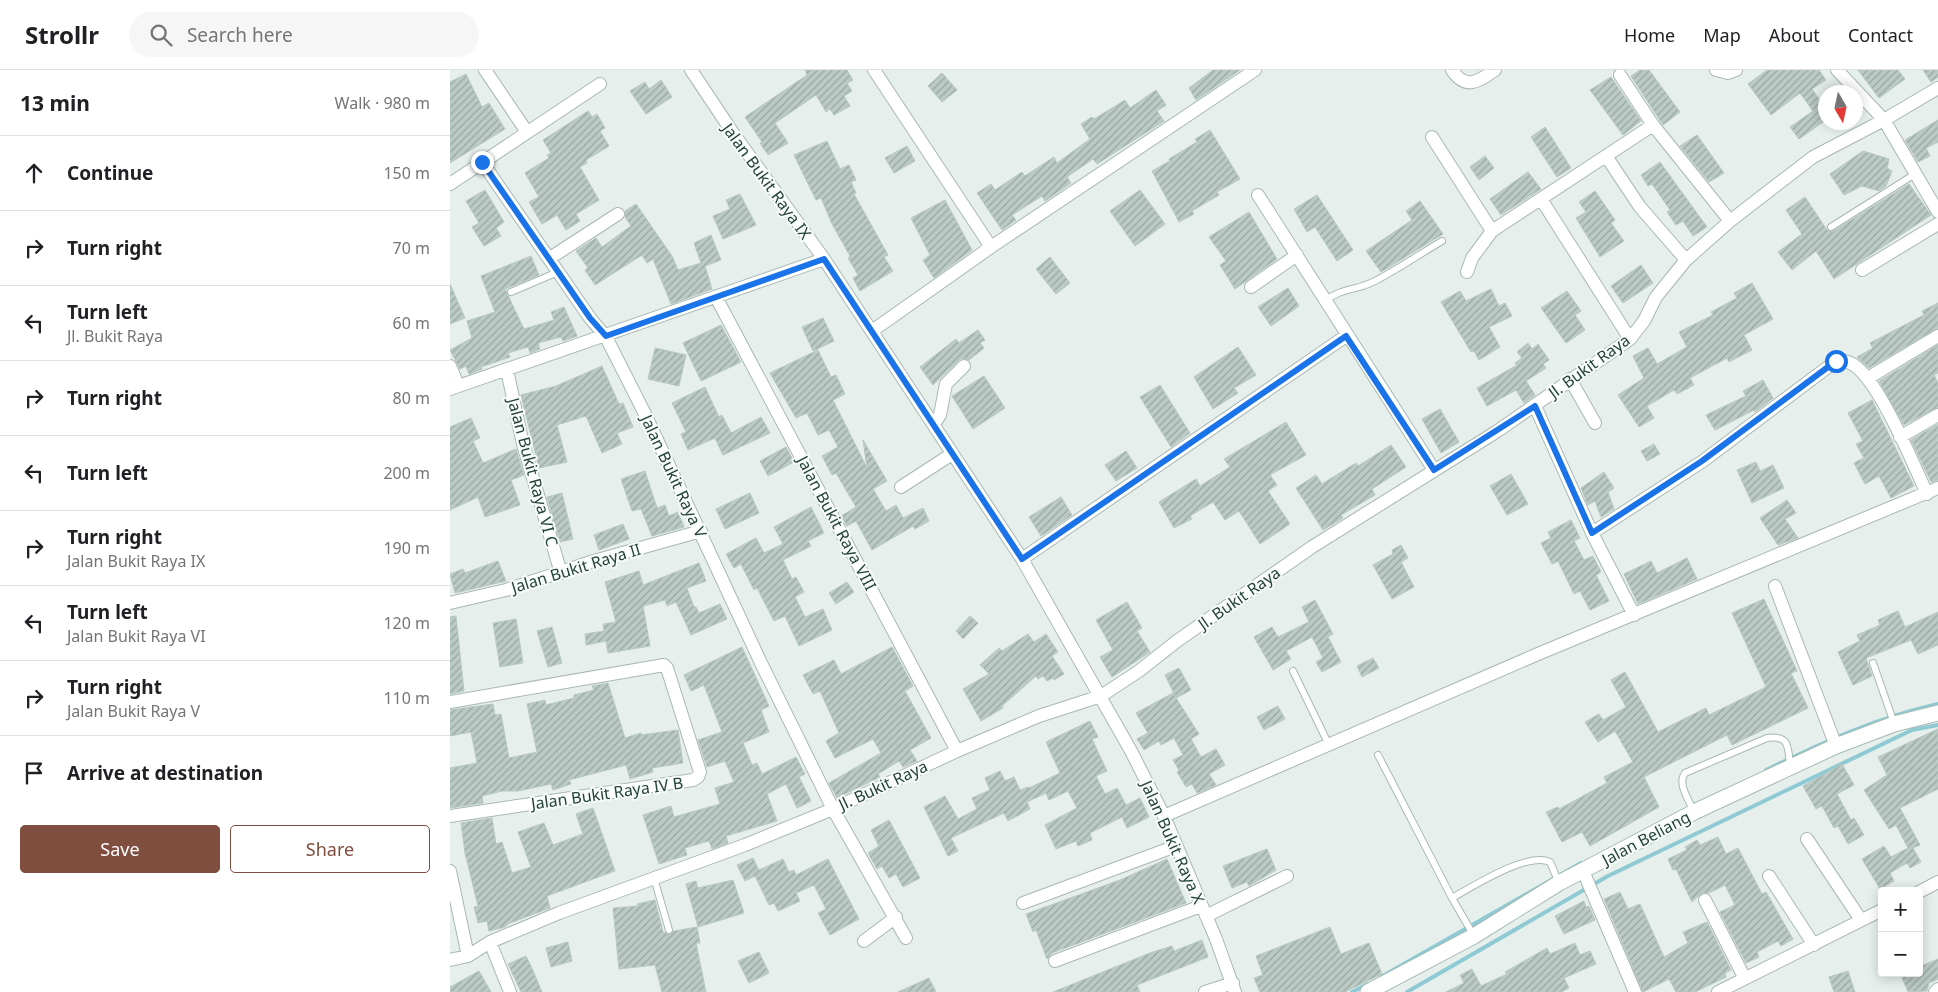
<!DOCTYPE html>
<meta charset="utf-8">
<style>
:root{--surface:#fff;--page:#f6f6f6;--text:#202124;--muted:#757577;--line:#e0e0e0;--accent:#7f4e3f}
body{margin:0;font-family:"Noto Sans",sans-serif;background:var(--page);color:var(--text)}
.controls{position:absolute;right:15px;bottom:15px;display:grid;overflow:hidden;border-radius:5px;box-shadow:0 2px 12px #0003}
.controls button{width:45px;height:45px;display:grid;place-items:center;padding:0;border:0;border-bottom:1px solid var(--line);background:var(--surface);color:var(--text);font:25px sans-serif}
.compass{position:absolute;left:1368px;top:15px;width:45px;height:45px;border-radius:50%;background:var(--surface);box-shadow:0 2px 12px #0003;rotate:171deg}
.stop{position:absolute;width:15px;height:15px;margin:-11px;border:4px solid #1a73e8;border-radius:50%;background:#fff}
.stop.end{background:#1a73e8;border-color:#fff;box-shadow:0 1px 5px #0008}
.list{margin:0;padding:0;list-style:none}
h2{display:flex;justify-content:space-between;align-items:center;height:65px;margin:0;padding:0 20px;font-size:21px}
h2 small{font-size:16px;font-weight:400;color:var(--muted)}
.list li{display:grid;grid-template-columns:32px 1fr auto;gap:15px;align-items:center;box-sizing:border-box;height:75px;padding:0 20px;border-top:1px solid var(--line)}
.list b{display:block;font-size:19px;white-space:nowrap}
.list p{margin:0;font-size:16px;white-space:nowrap;color:var(--muted)}
.list em{font-size:16px;font-style:normal;color:var(--muted)}
.actions{display:flex;gap:10px;padding:15px 20px}
.actions a{flex:1;padding:11px 0;border:1px solid var(--accent);border-radius:5px;text-align:center;font-size:18px;color:var(--accent)}
.actions .main{background:var(--accent);color:#fff}
.icon{flex:none;width:28px;height:28px;fill:none;stroke:currentColor;stroke-width:2;stroke-linecap:round;stroke-linejoin:round}
.map{position:relative;flex:none;width:1488px;height:922px;overflow:hidden}
header{display:flex;align-items:center;gap:30px;box-sizing:border-box;height:70px;padding:0 25px;background:var(--surface);border-bottom:1px solid var(--line)}
header strong{font-size:24px}
nav{display:flex;gap:28px;margin-inline-start:auto;font-size:18px}
.search{width:350px;height:45px;background:var(--page);display:flex;align-items:center;gap:12px;box-sizing:border-box;padding:0 18px;border-radius:28px;color:var(--muted);font-size:19px}
main{display:flex}
aside{flex:1;background:var(--surface)}
.map>svg:first-child{display:block}
</style>
<header>
<strong>Strollr</strong>
<div class="search"><svg class="icon" aria-label="search" viewBox="0 0 24 24"><circle cx="10" cy="10" r="6"/><path d="M15 15l6 6"/></svg>Search here</div>
<nav><a>Home</a><a>Map</a><a>About</a><a>Contact</a></nav>
</header>
<main>
<aside>
<h2>13 min<small>Walk · 980 m</small></h2>
<ul class="list">
<li><svg class="icon" aria-label="ahead" viewBox="0 0 24 24"><path d="M12 20V5M6 11l6-6 6 6"/></svg><div><b>Continue</b></div><em>150 m</em></li>
<li><svg class="icon" aria-label="right" viewBox="0 0 24 24"><path d="M7 20v-9h11M14 6l5 5-5 5"/></svg><div><b>Turn right</b></div><em>70 m</em></li>
<li><svg class="icon" aria-label="left" viewBox="0 0 24 24"><path d="M17 20v-9H6M10 6l-5 5 5 5"/></svg><div><b>Turn left</b><p>Jl. Bukit Raya</p></div><em>60 m</em></li>
<li><svg class="icon" aria-label="right" viewBox="0 0 24 24"><path d="M7 20v-9h11M14 6l5 5-5 5"/></svg><div><b>Turn right</b></div><em>80 m</em></li>
<li><svg class="icon" aria-label="left" viewBox="0 0 24 24"><path d="M17 20v-9H6M10 6l-5 5 5 5"/></svg><div><b>Turn left</b></div><em>200 m</em></li>
<li><svg class="icon" aria-label="right" viewBox="0 0 24 24"><path d="M7 20v-9h11M14 6l5 5-5 5"/></svg><div><b>Turn right</b><p>Jalan Bukit Raya IX</p></div><em>190 m</em></li>
<li><svg class="icon" aria-label="left" viewBox="0 0 24 24"><path d="M17 20v-9H6M10 6l-5 5 5 5"/></svg><div><b>Turn left</b><p>Jalan Bukit Raya VI</p></div><em>120 m</em></li>
<li><svg class="icon" aria-label="right" viewBox="0 0 24 24"><path d="M7 20v-9h11M14 6l5 5-5 5"/></svg><div><b>Turn right</b><p>Jalan Bukit Raya V</p></div><em>110 m</em></li>
<li><svg class="icon" aria-label="arrive" viewBox="0 0 24 24"><path d="M6 21V4h12l-3 4 3 4H6"/></svg><div><b>Arrive at destination</b></div></li>
</ul>
<div class="actions"><a class="main">Save</a><a>Share</a></div>
</aside>
<div class="map">
<svg width="1488" height="922" viewBox="0 0 1488 922">
<defs>
<pattern id="building-hatch" width="6" height="6" patternUnits="userSpaceOnUse" patternTransform="scale(1.25)"><rect width="6" height="6" fill="#bbcac4"/><path d="M-1 1l2-2M0 6l6-6M5 7l2-2" fill="none" stroke="#98a6a0"/></pattern>
</defs>
<rect width="100%" height="100%" fill="#e6efeb"/>
<g fill="none" stroke-linecap="round" stroke-linejoin="round">
<!-- stream -->
<path stroke="#8ec9d4" stroke-width="4" d="M1316,700C1376,671 1423,649 1488,634
M931,907L1131,793
M902,922L918,914
M957,922L1158,806L1462,660L1488,655"/>
</g>
<!-- building -->
<path fill="url(#building-hatch)" stroke="#b8c9c2" d="M355,0H397L403,10L397,13L402,21L394,26L400,36L384,45L380,39L376,42L366,25L325,53L338,73L318,85L310,73L312,72L295,47L357,5Z
M763,0H790L746,30L739,18Z
M1190,0H1199L1230,42L1213,55L1181,6Z
M1317,0H1369L1376,10L1362,19L1376,39V50L1349,69L1340,57L1363,41L1350,23L1321,45L1298,14Z
M1408,0H1448L1455,9L1429,28Z
M1473,0H1488V7L1481,12Z
M492,3L507,20L492,32L478,16Z
M16,4L32,37L39,33L55,59L0,93V12Z
M1161,7L1191,51L1173,65L1140,20Z
M211,10L222,27L196,44L180,21L195,12L199,19Z
M706,20L716,35L707,41L714,51L647,94L643,89L617,107L621,113L595,131L592,126L562,145L566,150L552,160L527,123L541,114L545,120L572,102L575,106L604,87L607,93L640,69L631,54L642,47L644,49L675,30L680,38Z
M138,41L142,47L147,44L155,58L150,61L159,76L136,90L137,93L130,97L149,130L126,144L130,151L116,160L107,145L92,154L79,132L89,127L75,103L99,88L97,85L101,83L93,70Z
M1488,50V72L1476,78L1480,86L1468,92L1455,70Z
M1095,57L1121,98L1107,107L1081,67Z
M760,60L790,109L767,122L769,125L742,141L744,144L729,152L702,101L720,91L719,89L747,72L745,69Z
M1247,65L1274,103L1259,112L1230,76Z
M377,71L390,99L399,95L406,110L401,112L406,123L404,124L438,185L434,187L443,201L410,221L403,208L408,205L398,188L400,186L382,154L371,128L366,130L344,85Z
M457,76L465,91L444,103L435,88Z
M1413,81L1439,89L1437,98L1442,101L1436,116L1429,121L1412,116L1394,125L1380,104Z
M1035,86L1044,98L1029,110L1020,97Z
M1210,92L1257,157L1243,166L1233,151L1226,155L1217,142L1220,140L1202,114L1198,116L1191,105Z
M1078,102L1091,119L1051,145L1040,129Z
M1459,114L1481,145L1384,209L1366,181L1342,200L1328,182L1352,164L1336,140L1355,127L1377,160L1382,162Z
M35,120L54,152L46,158L51,166L34,176L22,157L29,153L16,131Z
M690,120L715,154L685,176L660,141Z
M1145,121L1165,150L1161,153L1174,171L1150,187L1126,148L1136,142L1129,132Z
M290,124L306,155L273,169L263,146L280,139L276,130Z
M867,125L903,180L887,191L865,157L857,162L844,139Z
M495,130L522,180L484,208L473,190L480,185L461,148Z
M970,131L993,164L931,202L916,181L962,150L956,141Z
M186,134L222,186L228,200L251,193L244,173L261,165L271,190L255,196L262,219L221,234L203,189L197,193L192,185L145,215L135,200L138,198L126,181L146,168L152,177L181,156L175,147V141Z
M799,142L827,189L785,219L770,195L776,191L759,167Z
M81,186L89,205L55,219L74,259L104,250L101,242L114,237L127,266L113,271L111,267L88,273L90,279L80,283L78,277L58,283L60,287L31,297L32,299L19,304L16,296L10,299L0,280L22,268L17,251L45,242L31,206Z
M600,187L620,213L606,224L586,199Z
M1191,195L1203,213L1173,233L1161,216Z
M1302,213L1323,249L1294,265L1302,280L1279,292L1277,288L1240,308L1244,315L1227,324L1224,320L1197,336L1204,348L1189,357L1168,325L1194,308L1183,286L1198,278L1207,294L1237,277L1229,262L1263,245L1261,242L1287,228L1284,223Z
M0,214L15,248L0,254Z
M838,218L849,236L821,256L808,237Z
M1041,219L1049,236L1055,233L1062,246L1039,257L1050,277L1029,290L1024,281L1021,282L991,232L1010,221L1016,231Z
M1117,221L1131,241L1125,245L1135,260L1116,273L1091,238Z
M1488,233V258L1419,298L1407,287L1423,278L1420,273L1474,245L1472,241Z
M373,248L384,271L363,281L352,257Z
M271,255L291,292L251,311L233,273Z
M528,260L535,270L530,273L534,278L519,290L512,288L509,290L483,315L470,297L506,269L509,273Z
M1078,273L1082,279L1088,274L1099,290L1093,294L1096,298L1076,311L1085,325L1074,333L1066,320L1037,336L1027,318L1067,295L1065,293L1072,288L1067,282Z
M1488,275V303L1484,305L1488,313V337L1454,355L1429,311Z
M788,277L806,305L784,318L788,323L763,339L744,307Z
M205,278L236,285L229,316L198,309Z
M368,280L381,307L386,305L395,324L383,330L417,398L413,370L437,411L423,419L436,441L446,435L453,448L473,438L479,451L465,459L463,456L422,480L406,451L397,456L391,446L406,437L386,403L382,405L372,386L388,377L379,360L368,365L357,343L346,348L320,303Z
M152,296L169,334L173,333L183,357L167,363L172,374L152,383L136,346L107,355L117,392L89,398L71,325L106,316Z
M534,306L555,338L523,359L502,326Z
M1313,310L1323,328L1305,342L1304,340L1265,360L1256,345L1296,326L1293,321Z
M710,315L740,363L721,377L690,327Z
M255,317L269,347L272,345L281,363L311,347L320,363L273,385L265,368L238,380L231,364L236,362L222,333Z
M1422,330L1464,416L1441,428L1429,406L1415,414L1404,393L1414,388L1406,374L1413,371L1398,343Z
M990,339L1009,372L991,383L972,349Z
M21,348L30,368L23,371L33,393L66,379L74,405L61,410L70,435L35,447L28,427L0,440V357Z
M836,352L856,385L820,405L827,415L818,421L840,454L810,474L789,441L775,450L763,432L740,446L742,449L724,458L709,432L746,409L750,416L780,397L774,389Z
M1488,354V410L1481,412L1461,370Z
M1204,374L1210,384L1197,391L1191,381Z
M941,375L956,397L922,419L925,425L891,445L893,448L873,460L846,418L866,405L872,414L906,393L908,396Z
M336,377L344,392L318,406L310,391Z
M676,381L687,398L666,411L655,395Z
M1306,392L1310,401L1323,395L1334,418L1302,433L1287,400Z
M195,401L207,438L215,435L219,446L228,442L234,457L202,466L191,439L182,441L171,409Z
M1154,402L1164,418L1158,422L1164,439L1151,447L1145,431L1138,435L1131,418Z
M1061,404L1078,434L1057,445L1040,416Z
M112,423L123,469L110,472L97,427Z
M300,423L309,443L275,459L266,439Z
M611,427L622,445L591,466L579,447Z
M1337,430L1346,443L1335,449L1348,468L1328,475L1310,448Z
M361,437L374,463L358,471L361,476L333,490L342,509L346,507L354,522L345,527L355,547L373,539L382,560L349,576L335,546L324,551L307,518L304,520L291,494L284,498L276,484L306,468L314,483L333,474L324,457Z
M1121,450L1130,468L1124,471L1134,490L1143,486L1151,502L1146,505L1159,531L1140,540L1130,521L1124,524L1108,491L1102,494L1091,473L1101,468L1098,462Z
M173,454L179,469L149,480L144,465Z
M951,475L958,488L951,492L964,517L942,529L923,495L943,484L942,480Z
M1237,488L1247,509L1188,534L1174,504L1201,491L1207,503Z
M48,491L56,511L5,523L0,504L13,499L15,503Z
M249,493L256,511L237,518L244,537H246L249,543L270,534L277,549L241,565L226,532L217,536L215,530L193,536L200,576L158,583L156,571L136,575L135,564L154,561L153,554L166,552L155,512L189,501L193,515Z
M397,512L404,522L386,534L379,523Z
M1314,529L1347,601L1341,603L1358,638L1282,675L1277,665L1194,707L1209,737L1140,776L1132,762L1112,772L1096,742L1108,737L1109,739L1157,713L1154,707L1183,692L1165,661L1148,672L1135,652L1149,644L1153,650L1176,637L1161,610L1175,602L1208,662L1256,638L1259,645L1316,617L1282,543Z
M865,530L883,564L878,567L891,592L872,602L866,592L873,588L862,567L836,581L841,589L823,600L804,567L822,557L828,567L859,552L852,537Z
M677,532L692,558L687,561L700,582L662,607L650,587L663,580L646,550Z
M1448,541L1455,557L1488,542V575L1468,584L1461,570L1416,588L1422,606L1403,615L1388,582L1410,571L1407,565L1430,555L1428,550Z
M6,546L14,621L0,624V547Z
M520,546L528,553L513,569L506,561Z
M66,549L73,593L50,597L43,553Z
M102,557L112,593L98,597L87,561Z
M578,564L584,572L596,564L608,582L602,586L614,604L604,610L603,608L597,611L593,606L588,609L586,606L552,636L553,638L531,651L513,619L539,604L530,595L549,578L552,581Z
M292,577L319,636L311,640L319,662L293,673L302,695L307,693L312,704L346,687L355,704L349,707L361,731L347,738L336,714L317,724L327,751L276,766L278,773L262,779L259,771L235,778L237,785L209,794L193,745L221,736L224,747L270,734L265,718L284,712L275,691L257,697L248,670L272,662L254,615L241,621L234,605Z
M442,577L463,616L455,621L481,668L460,680L467,691L453,697L449,691L428,704L430,707L387,728L379,713L431,683L423,669L385,688L376,671L389,663L370,621L363,624L353,605L384,590L391,604Z
M923,588L929,598L912,607L907,596Z
M729,598L741,620L726,628L715,605Z
M158,613L175,668L191,663V665L228,660L233,693L202,698L203,702L180,709L176,695L119,710L121,714L103,720L101,714L68,721H52L32,726L33,733L0,738V698L27,693L21,662L0,666V640L43,634L45,645L51,644L59,688L87,682L77,634L95,630L96,635L124,628V625L144,620L142,616Z
M723,623L749,664L741,669L751,687L766,679L775,695L759,704L766,715L747,723L742,714L736,717L727,702L729,700L723,690L733,685L724,668L711,675L709,671L694,680L687,669L698,663L686,643Z
M828,636L835,649L814,660L807,647Z
M640,651L648,667L642,669L657,701L646,706L655,724L667,718L676,735L690,728L699,747L677,758L672,747L640,763L642,770L628,776L626,771L606,779L595,755L627,738L618,721L599,730L596,723L577,732L580,739L558,751L554,743L501,768L508,781L498,786L474,737L495,726L508,749L527,739L522,728L540,720L535,708L550,701L555,711L564,707L570,720L578,717L579,718L610,703L596,672Z
M1488,659V719L1450,738L1470,775L1463,778L1471,792L1460,798L1457,793L1440,803L1444,811L1430,819L1412,789L1434,776L1441,787L1458,778L1446,755L1439,759L1414,720L1437,705L1428,687Z
M1392,694L1404,715L1387,724L1401,750L1404,748L1414,765L1398,774L1388,756L1384,758L1372,736L1366,739L1353,716Z
M143,738L165,801L97,826L100,838L60,853L55,857L39,861L37,851L28,853L24,837L28,836L15,783L11,753L42,748L46,774L52,772L62,803L81,797L68,762L94,753L103,775L133,764L126,744Z
M439,750L470,808L453,817L446,804L439,808L432,796L427,799L418,783L429,776L421,760Z
M1268,767L1276,784L1288,778L1312,824L1316,822L1343,869L1331,876L1328,871L1307,882L1309,887L1296,893L1270,842L1285,835L1275,815L1259,823H1252L1242,832L1226,799L1223,800L1218,789L1237,780L1235,777L1247,770L1250,775Z
M817,779L826,800L799,816L797,812L782,818L773,796Z
M303,788L309,800L333,789L339,802L344,800L346,805L378,789L409,849L380,865L368,843L376,839L364,815L346,823L350,831L328,841L324,833L319,835L305,806L295,811L287,795Z
M717,789L736,833L602,883L597,889L586,860L583,862L576,844L670,810Z
M283,810L294,843L248,857L236,814L246,811L248,818Z
M1170,822L1178,839L1190,834L1214,887L1238,873L1233,862L1257,852L1281,900L1275,903L1276,907L1245,922H1226L1219,909L1193,922L1154,829Z
M205,830L213,862L220,865L224,861L247,857L250,873H246L256,922H212L205,895L169,899L163,838L188,836L187,834Z
M1134,831L1136,837L1139,836L1145,850L1114,864L1105,846Z
M880,857L891,884L919,873L932,904L895,922H810L804,908L813,905L806,886Z
M752,870L758,887L687,915L690,922H603L700,883L722,876L724,881Z
M118,872L122,891L101,897L96,878Z
M1125,873L1130,885L1140,881L1146,894L1114,908L1119,918L1111,922H996L1014,913L1010,905L1022,899L1031,916L1057,904L1055,902L1097,878L1100,884Z
M309,882L319,903L299,913L288,891Z
M76,886L81,896L92,922H71L58,894Z
M1488,889V909L1479,913L1477,921L1458,922L1450,903H1469V897Z
M29,901L41,922H0V917Z
M1398,901L1405,922H1384L1379,907Z
M479,908L486,922H448Z"/>
<g fill="none" stroke-linecap="round" stroke-linejoin="round">
<defs>
<path id="lane" d="M1381,157L1465,104
M61,222L108,202
M875,231C893,217 906,221 925,211C948,199 970,184 992,171
M1423,593L1444,653
M843,601L878,673
M928,685L1002,828
M1244,742C1239,730 1227,714 1235,703L1317,668C1340,665 1338,677 1340,696
M204,808L219,860
M1024,866L1002,828C1022,817 1078,781 1100,792L1109,813"/>
<path id="street" d="M35,0L77,62
M241,0L283,63L374,189L572,489L681,681L714,746L766,869L785,922
M424,0L541,177
M1002,0C1016,21 1029,11 1045,0
M1266,0L1278,3L1286,0
M1387,0L1434,50L1488,142
M1170,5L1203,55
M982,67L1042,161
M1156,86L1190,137L1236,190
M32,92L140,248L156,267L196,346L311,593L383,739L456,868
M0,114L150,14
M808,125L984,400
M1091,129L1180,269
M100,188L168,144
M1412,200L1488,154
M1017,202L1022,188L1042,161L1203,55L1280,151
M801,217L847,185
M266,227L507,681
M422,261L541,177L805,0
M0,296L8,315
M57,300L73,374L111,503
M1418,308L1488,266
M1120,309L1145,353
M0,319L374,189
M1085,336L1142,463L1184,545
M484,354L490,345L496,314L514,296
M1450,367L1488,345
M451,417L502,384
M1142,463L1253,391L1386,291C1393,290 1398,291 1404,295C1430,313 1463,393 1477,424
M572,489L896,266
M1325,516L1386,676
M0,533L56,520L144,491L251,461
M0,632L214,595L217,598L250,702L248,707L243,710L0,746
M714,746L1088,584L1488,418
M1357,769L1411,850
M0,801L18,886
M1133,801L1185,922
M1319,806L1364,875
M1469,822L1488,812
M1255,830L1294,907
M573,833L726,776
M756,846L837,806
M414,871L446,847
M40,872L60,922
M0,890L18,886L40,872L109,843L295,775L383,739L507,681L589,646L651,626L689,601L727,571L862,477L1046,362L1180,269L1194,251L1206,227L1236,190L1280,151L1363,87L1434,50L1488,18
M605,891L751,836
M755,922L783,913
M1268,922L1432,840
M1485,922L1488,919"/>
<path id="secondary" d="M918,922L1024,866L1109,813L1244,742L1386,676L1444,654L1488,643"/>
</defs>
<!-- lane casing -->
<use href="#lane" stroke="#a8b8b2" stroke-width="8"/>
<!-- street casing -->
<use href="#street" stroke="#a8b8b2" stroke-width="14"/>
<!-- secondary casing -->
<use href="#secondary" stroke="#a4bbb3" stroke-width="17"/>
<!-- lane -->
<use href="#lane" stroke="#fff" stroke-width="6"/>
<!-- street -->
<use href="#street" stroke="#fff" stroke-width="12"/>
<!-- secondary -->
<use href="#secondary" stroke="#fff" stroke-width="15"/>
</g>
<g fill="none" stroke-linecap="round" stroke-linejoin="round">
<!-- route -->
<path stroke="#1a73e8" stroke-width="6" d="M32,92L140,248L156,266L374,189L572,489L896,266L984,400L1085,336L1142,463L1252,391L1386,291"/>
</g>
<g text-anchor="middle" dominant-baseline="central" stroke-width="4" stroke-linejoin="round" paint-order="stroke">
<!-- street labels -->
<g font-size="16" fill="#24423a" stroke="#f7fbf9">
<text transform="translate(317 111) rotate(54)">Jalan Bukit Raya IX</text>
<text transform="translate(1139 296) rotate(-36)">Jl. Bukit Raya</text>
<text transform="translate(83 402) rotate(75)">Jalan Bukit Raya VI C</text>
<text transform="translate(224 406) rotate(65)">Jalan Bukit Raya V</text>
<text transform="translate(387 453) rotate(62)">Jalan Bukit Raya VIII</text>
<text transform="translate(126 498) rotate(-17)">Jalan Bukit Raya II</text>
<text transform="translate(789 528) rotate(-35)">Jl. Bukit Raya</text>
<text transform="translate(433 715) rotate(-25)">Jl. Bukit Raya</text>
<text transform="translate(157 723) rotate(-8)">Jalan Bukit Raya IV B</text>
<text transform="translate(1196 768) rotate(-28)">Jalan Beliang</text>
<text transform="translate(723 772) rotate(66)">Jalan Bukit Raya X</text>
</g>
</g>
</svg>
<div class="controls">
<button>+</button>
<button>−</button>
</div>
<svg class="compass" viewBox="-18 -18 36 36"><path d="M0-13l5 13h-10z" fill="#e53935"/><path d="M0 13l5-13h-10z" fill="#757577"/></svg>
<div class="stop" style="left:1386px;top:291px"></div>
<div class="stop end" style="left:32px;top:92px"></div>
</div>
</main>
